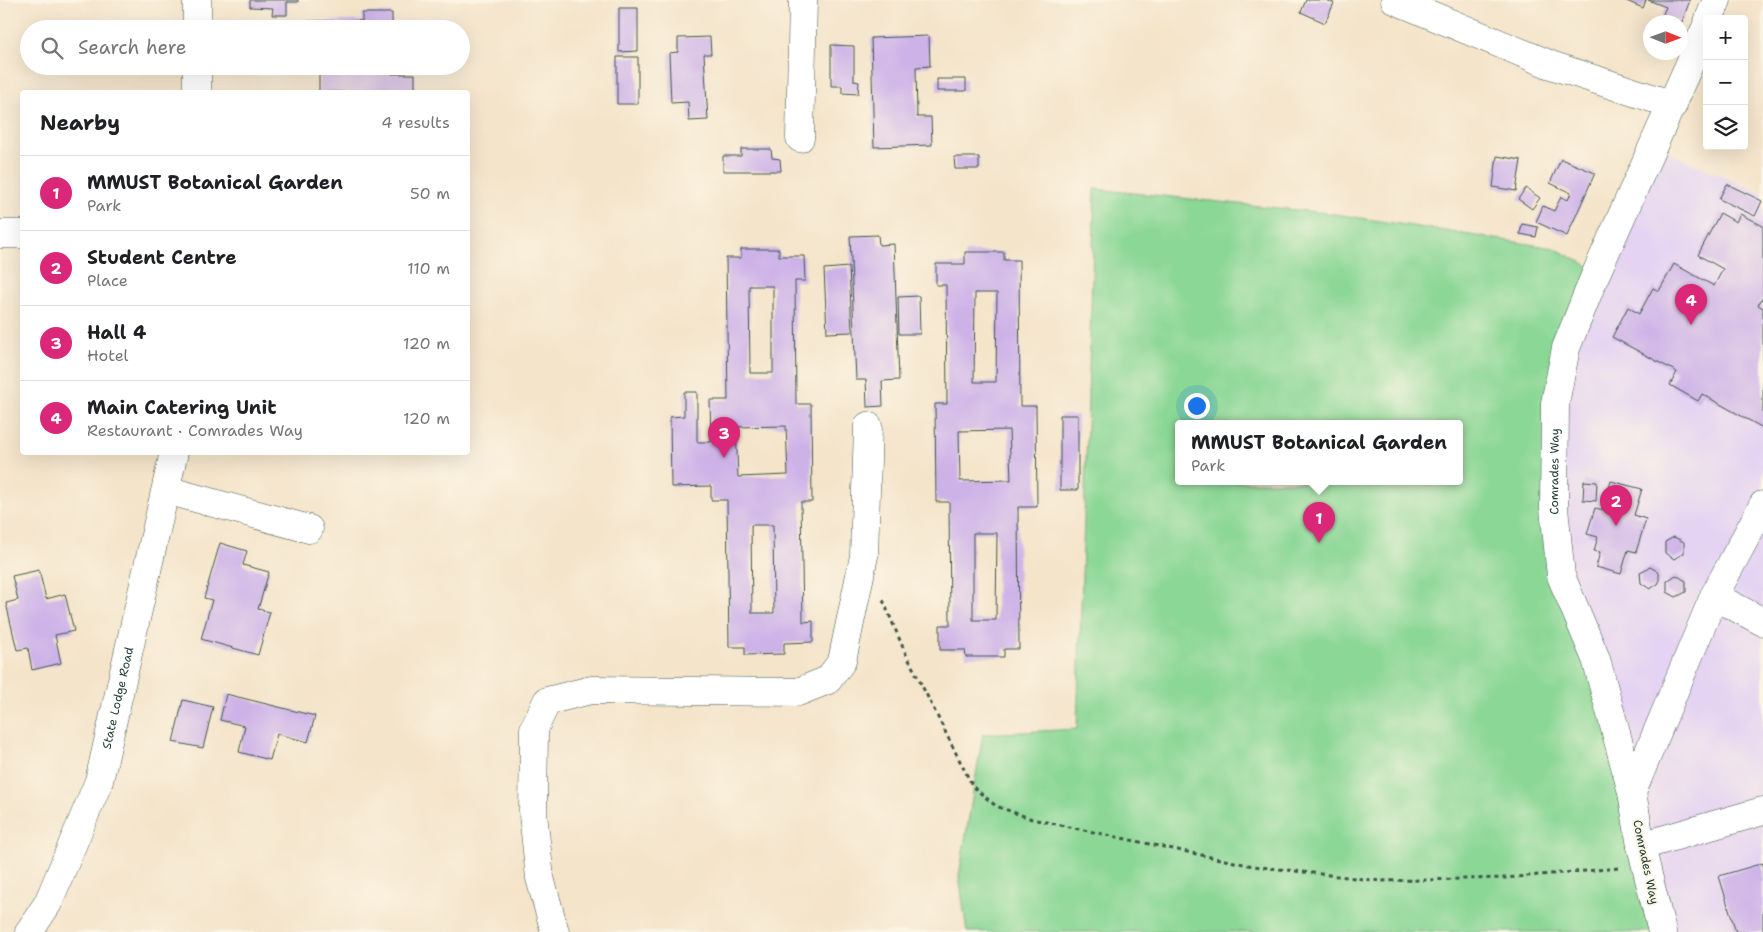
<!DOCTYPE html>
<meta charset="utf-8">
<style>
:root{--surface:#fff;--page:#f6f6f6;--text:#202124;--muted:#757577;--line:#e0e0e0;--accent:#db2777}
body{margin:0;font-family:"Shantell Sans",sans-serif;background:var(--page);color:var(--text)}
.controls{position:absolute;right:15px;top:15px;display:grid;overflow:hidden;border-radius:5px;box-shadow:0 5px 20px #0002}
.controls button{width:45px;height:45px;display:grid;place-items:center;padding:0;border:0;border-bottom:1px solid var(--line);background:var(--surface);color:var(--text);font:25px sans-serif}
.compass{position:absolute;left:1643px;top:15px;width:45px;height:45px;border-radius:50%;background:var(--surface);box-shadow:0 5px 20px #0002;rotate:91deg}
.you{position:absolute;left:1196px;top:405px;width:18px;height:18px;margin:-12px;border:4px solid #fff;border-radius:50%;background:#1a73e8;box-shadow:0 0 0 8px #1a73e833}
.badge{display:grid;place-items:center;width:32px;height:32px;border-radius:50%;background:var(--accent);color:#fff;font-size:16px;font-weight:700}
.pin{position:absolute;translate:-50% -41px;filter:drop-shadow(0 1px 2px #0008)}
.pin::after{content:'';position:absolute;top:26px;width:18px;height:15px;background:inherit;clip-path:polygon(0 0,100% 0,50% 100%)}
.popup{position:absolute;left:1175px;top:420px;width:288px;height:65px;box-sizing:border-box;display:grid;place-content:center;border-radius:5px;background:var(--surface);filter:drop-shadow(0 1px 4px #0005);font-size:16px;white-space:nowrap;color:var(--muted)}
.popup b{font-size:19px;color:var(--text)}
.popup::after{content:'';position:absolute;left:50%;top:100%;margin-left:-10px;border:10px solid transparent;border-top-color:var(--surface)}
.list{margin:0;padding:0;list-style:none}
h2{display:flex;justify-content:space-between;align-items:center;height:65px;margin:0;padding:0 20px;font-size:21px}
h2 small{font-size:16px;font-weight:400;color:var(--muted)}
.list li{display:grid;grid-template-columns:32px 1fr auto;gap:15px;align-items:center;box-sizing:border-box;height:75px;padding:0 20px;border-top:1px solid var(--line)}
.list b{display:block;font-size:19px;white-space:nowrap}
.list p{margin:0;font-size:16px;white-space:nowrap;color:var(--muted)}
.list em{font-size:16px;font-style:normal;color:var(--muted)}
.icon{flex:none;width:28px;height:28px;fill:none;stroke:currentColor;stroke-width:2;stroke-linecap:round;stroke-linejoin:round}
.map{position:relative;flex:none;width:1763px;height:932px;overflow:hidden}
.search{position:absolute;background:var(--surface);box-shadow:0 5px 20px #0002;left:20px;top:20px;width:450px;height:55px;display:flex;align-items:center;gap:12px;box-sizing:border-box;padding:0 18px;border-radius:28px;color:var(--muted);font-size:19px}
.panel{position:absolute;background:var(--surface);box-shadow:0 5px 20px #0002;left:20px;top:90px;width:450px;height:365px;border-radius:5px}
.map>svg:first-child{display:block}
</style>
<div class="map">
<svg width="1763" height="932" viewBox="0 0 1763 932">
<rect width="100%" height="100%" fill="#fcf5e5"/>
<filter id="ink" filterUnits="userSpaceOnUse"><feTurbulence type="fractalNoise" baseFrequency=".02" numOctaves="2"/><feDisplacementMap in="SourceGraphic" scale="10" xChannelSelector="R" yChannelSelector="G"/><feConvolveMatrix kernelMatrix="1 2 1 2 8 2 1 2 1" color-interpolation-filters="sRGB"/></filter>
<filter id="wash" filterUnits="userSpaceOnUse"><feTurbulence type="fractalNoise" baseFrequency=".0096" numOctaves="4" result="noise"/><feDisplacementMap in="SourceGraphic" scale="20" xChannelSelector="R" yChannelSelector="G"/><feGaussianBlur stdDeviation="1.12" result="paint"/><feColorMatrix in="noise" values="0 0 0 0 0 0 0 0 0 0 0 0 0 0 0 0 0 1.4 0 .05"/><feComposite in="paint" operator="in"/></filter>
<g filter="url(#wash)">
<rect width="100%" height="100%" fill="#f4e4ca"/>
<!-- built -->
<path fill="#e4d3f2" d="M1659,148L1763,194V932H1657L1551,509L1554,402Z"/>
<!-- green -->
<path fill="#8bd795" stroke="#558a64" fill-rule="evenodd" d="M1095,189L1335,214L1554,248L1598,271L1563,347L1551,509L1592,661L1657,932H967L959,876L983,734L1077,729ZM1179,424H1459V482H1179Z"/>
<g id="blocks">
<!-- building -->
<path fill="#cdb2e8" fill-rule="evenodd" d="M250,0H298V2H287V15H272L273,8L250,7Z
M1306,0H1326L1334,3L1325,23L1301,12Z
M1624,0H1646L1643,8Z
M1648,0H1690L1682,22L1662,16L1666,7Z
M619,8H638V51L619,52Z
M362,13H392V29H282V21H362Z
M929,36L930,66L916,67L917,117H931L932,145L874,147L871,38Z
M710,37L711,54H704L708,120L689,121L688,102L671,103L669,53L678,52V38Z
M831,45L854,46V81L859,82L858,94L842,93V86H831Z
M617,57H638V104H617Z
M319,66H392V74H415V91L319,92Z
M937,79H966V91H937Z
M741,149H771L772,158L780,159L781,171H723V156H741Z
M1497,156L1521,160L1516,191L1493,187Z
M954,157H979V169H955Z
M1561,159L1595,173L1567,236L1536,222L1543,206L1554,211L1561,197L1568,200L1571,193L1550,183Z
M1727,184L1762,201L1755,216L1719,199Z
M1526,188L1540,198L1532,209L1518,199Z
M1720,213L1736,222L1740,214L1763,226V297L1758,305L1763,308V428L1702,394L1698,401L1670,385L1677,372L1612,337L1628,307L1639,314L1653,288L1659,291L1674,264L1714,286L1723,269L1698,255Z
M1522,224L1538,227L1536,237L1520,234Z
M878,235L879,245L894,244L899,380L882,381L883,406L867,407L866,380H856L850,236Z
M741,249H779V256H804L805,281H795L796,404H811L812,502H801L803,622L813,621V642L784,643V654L745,655V647H729L727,500H711V486L671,487L670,417L684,416V392H697V442H711L710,400H728L726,258H741ZM749,286H773V373H750ZM786,426L788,475L738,477L736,427ZM751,525H773L774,613H752Z
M965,252H1004V260H1019L1020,406H1036L1037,507H1018L1019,649H1004V657H966L965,650H940V625H950L949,502H936L935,404H947L946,285H936V264H965ZM975,293H997L996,382H974ZM1009,430L1011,480L960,481L959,431ZM973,533H997L996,620H973Z
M849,267L852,332L827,333L824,269Z
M919,296L920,334H899L898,297Z
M1060,415H1078V490H1060Z
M1584,481L1597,482L1596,501L1583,500Z
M1611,481L1642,489L1634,515L1646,519L1636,552L1628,550L1621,574L1596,567L1600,552L1594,551L1598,537L1587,534L1595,508L1603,510Z
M1674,537L1684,542V553L1674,559L1665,553V542Z
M220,543L247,551L243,565L269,572L258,609L270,612L258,655L201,639L212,600L204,598Z
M1650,567L1659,572V583L1650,589L1641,583L1640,572Z
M39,570L46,599L65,594L74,631L55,635L61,663L32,670L28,648L17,650L6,603L18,600L12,576Z
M1676,575L1686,581V592L1676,597L1667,592V581Z
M226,694L315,716L308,742L277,734L270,760L239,752L245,726L220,720Z
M183,700L213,707L203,748L173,742Z
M1763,863V932H1736L1719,876Z"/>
</g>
</g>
<g filter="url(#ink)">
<use href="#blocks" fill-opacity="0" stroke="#3f564a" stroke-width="1"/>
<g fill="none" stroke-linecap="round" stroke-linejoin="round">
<defs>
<g id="minor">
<path d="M197,0V29"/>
<path d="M1395,0L1551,65L1673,105"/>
<path d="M1709,19L1717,0"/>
<path d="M197,66V92"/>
<path d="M800,138L803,0"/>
<path d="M0,234H22"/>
<path d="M166,490L309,529"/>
<path d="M1714,596L1763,622"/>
<path d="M1632,792L1714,596L1763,505"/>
<path d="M1641,846L1763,811"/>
<path id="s1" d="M29,932L48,903L99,781L174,452"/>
<path d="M555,932L540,878L533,814L534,729L547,701L591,690L798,692L828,680L842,661L864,556L868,426"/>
<path id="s2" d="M1662,932L1641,846L1632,792L1596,659L1561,576L1554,508L1555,403L1566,348L1594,278L1707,25"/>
</g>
</defs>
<!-- minor casing -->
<use href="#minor" stroke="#3f564a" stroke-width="29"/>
<!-- path -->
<path stroke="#3f564a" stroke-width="3" stroke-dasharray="4 4" stroke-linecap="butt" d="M883,600L904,650L973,787L996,806L1032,819L1253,866L1380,881L1505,878L1619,868"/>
<!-- minor -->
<use href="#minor" stroke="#fff" stroke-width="28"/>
</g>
</g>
<g text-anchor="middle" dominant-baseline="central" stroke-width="4" stroke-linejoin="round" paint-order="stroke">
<!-- street labels -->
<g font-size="12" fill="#1f3d34" stroke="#fcf5e5">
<text stroke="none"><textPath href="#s2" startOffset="476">Comrades Way</textPath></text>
<text stroke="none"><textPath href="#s1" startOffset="252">State Lodge Road</textPath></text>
<text transform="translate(1646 862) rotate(78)">Comrades Way</text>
</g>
</g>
</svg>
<div class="controls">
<button>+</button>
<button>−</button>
<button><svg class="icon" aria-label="layers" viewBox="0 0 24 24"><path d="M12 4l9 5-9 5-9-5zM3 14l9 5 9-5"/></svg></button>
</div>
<svg class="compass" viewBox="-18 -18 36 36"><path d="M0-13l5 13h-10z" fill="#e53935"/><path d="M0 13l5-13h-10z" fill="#757577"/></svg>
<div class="you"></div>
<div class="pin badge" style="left:1319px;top:543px">1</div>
<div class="popup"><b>MMUST Botanical Garden</b>Park</div>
<div class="pin badge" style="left:1616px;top:526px">2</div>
<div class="pin badge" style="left:724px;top:458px">3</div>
<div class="pin badge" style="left:1691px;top:325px">4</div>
<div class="search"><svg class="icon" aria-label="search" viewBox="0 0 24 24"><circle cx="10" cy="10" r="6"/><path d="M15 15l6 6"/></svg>Search here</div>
<section class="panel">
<h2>Nearby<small>4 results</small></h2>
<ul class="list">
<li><span class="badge">1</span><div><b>MMUST Botanical Garden</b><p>Park</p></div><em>50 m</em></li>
<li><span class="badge">2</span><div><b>Student Centre</b><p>Place</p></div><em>110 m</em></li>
<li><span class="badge">3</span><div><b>Hall 4</b><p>Hotel</p></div><em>120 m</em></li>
<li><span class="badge">4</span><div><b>Main Catering Unit</b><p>Restaurant · Comrades Way</p></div><em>120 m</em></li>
</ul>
</section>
</div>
